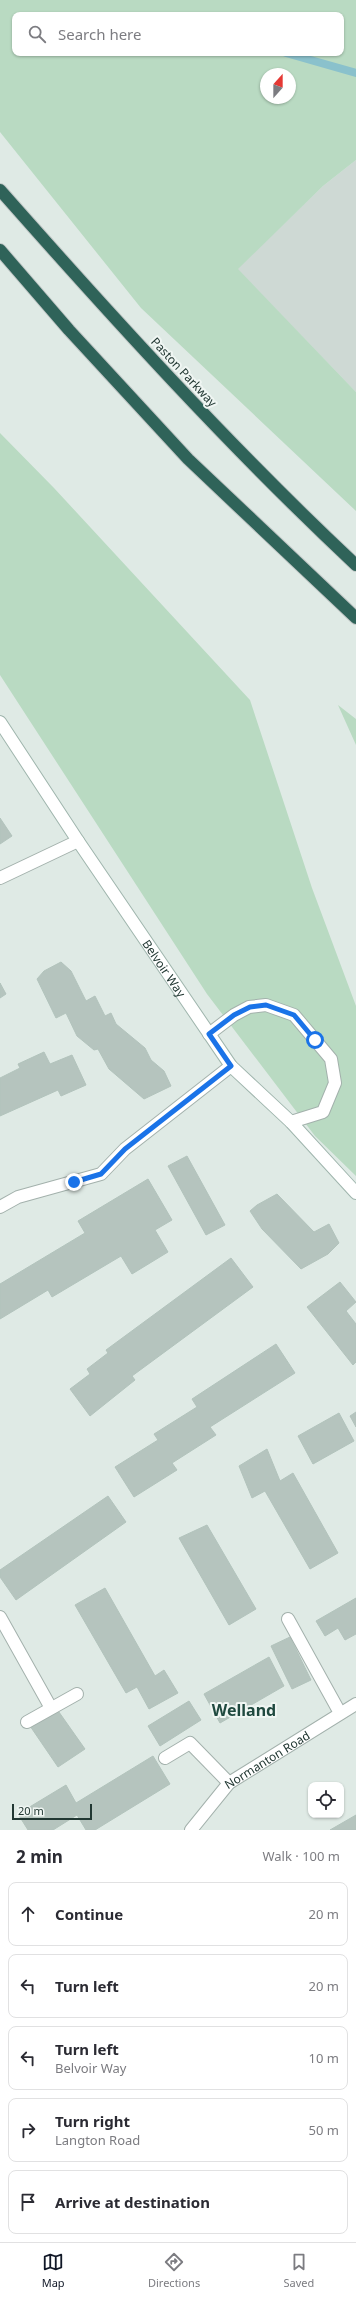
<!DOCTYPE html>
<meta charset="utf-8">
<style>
:root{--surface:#fff;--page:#f7f7f7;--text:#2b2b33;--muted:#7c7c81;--line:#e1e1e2;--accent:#111827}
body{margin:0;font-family:"Noto Sans",sans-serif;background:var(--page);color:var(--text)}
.controls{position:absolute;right:12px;bottom:12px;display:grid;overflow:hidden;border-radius:8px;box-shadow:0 1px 3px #0004}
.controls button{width:36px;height:36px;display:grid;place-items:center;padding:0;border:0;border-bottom:1px solid var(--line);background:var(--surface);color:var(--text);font:20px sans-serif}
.compass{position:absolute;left:260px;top:68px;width:36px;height:36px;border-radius:50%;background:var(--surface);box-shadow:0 1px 3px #0004;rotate:21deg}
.scale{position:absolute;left:12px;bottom:10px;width:80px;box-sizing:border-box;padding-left:4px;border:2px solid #223833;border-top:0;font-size:11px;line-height:14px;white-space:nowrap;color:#223833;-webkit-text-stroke:3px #f0f6f3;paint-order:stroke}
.stop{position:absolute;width:12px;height:12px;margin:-9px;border:3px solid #1a73e8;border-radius:50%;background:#fff}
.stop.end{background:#1a73e8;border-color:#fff;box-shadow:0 1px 4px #0008}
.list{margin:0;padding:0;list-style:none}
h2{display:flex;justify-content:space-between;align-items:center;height:52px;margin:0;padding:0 16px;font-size:17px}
h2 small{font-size:13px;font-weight:400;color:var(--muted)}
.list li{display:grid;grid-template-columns:26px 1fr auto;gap:12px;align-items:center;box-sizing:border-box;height:64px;margin:0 8px 8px;padding:0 8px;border:1px solid var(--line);border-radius:8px}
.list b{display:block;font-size:15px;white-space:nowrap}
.list p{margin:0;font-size:13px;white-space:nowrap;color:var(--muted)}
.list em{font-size:13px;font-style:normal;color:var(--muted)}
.icon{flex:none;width:22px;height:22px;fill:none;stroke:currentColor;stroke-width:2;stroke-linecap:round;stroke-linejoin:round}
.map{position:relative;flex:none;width:356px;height:1830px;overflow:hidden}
.search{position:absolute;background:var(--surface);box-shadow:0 1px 3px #0004;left:12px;right:12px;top:12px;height:44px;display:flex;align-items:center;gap:10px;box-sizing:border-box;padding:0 14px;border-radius:8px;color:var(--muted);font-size:15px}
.sheet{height:412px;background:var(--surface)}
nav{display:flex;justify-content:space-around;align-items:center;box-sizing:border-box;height:56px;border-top:1px solid var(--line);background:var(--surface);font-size:11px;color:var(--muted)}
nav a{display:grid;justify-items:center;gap:2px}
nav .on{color:var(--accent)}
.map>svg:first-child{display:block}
</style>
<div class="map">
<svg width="356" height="1830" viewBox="0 0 356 1830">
<rect width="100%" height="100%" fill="#dfeae5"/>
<!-- built -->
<path fill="#ced9d4" d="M356,160V392L237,269L323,186Z"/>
<!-- green -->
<path fill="#b9dac2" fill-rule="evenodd" d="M0,0H356V160L323,186L238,269L356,392V511L141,308L0,132ZM15,15H341V53H15ZM266,74H290V98H266Z
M0,433L54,488L250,700L312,888L356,1006V1176L315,1136L207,994L0,675Z
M338,705L356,719V745Z"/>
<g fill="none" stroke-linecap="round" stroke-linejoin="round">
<!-- stream -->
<path stroke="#8ac1cc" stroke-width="8" d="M286,53L356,73"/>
</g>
<!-- building -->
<path fill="#b5c4be" stroke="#b2c3bc" d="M0,818L12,836L0,844Z
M61,962L71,971L86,1001L95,996L105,1016L111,1013L116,1024L145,1048L151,1060L164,1071L171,1086L144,1099L109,1069L98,1049L94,1050L77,1036L66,1013L56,1018L37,979L44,971Z
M0,983L6,994L0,998Z
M44,1052L50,1064L72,1055L86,1085L61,1096L58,1090L0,1116V1078L20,1068L18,1064Z
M187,1156L225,1225L206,1235L168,1166Z
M148,1179L172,1220L155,1230L168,1252L132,1274L121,1256L52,1297L48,1290L0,1319V1284L85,1233L78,1221Z
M277,1194L314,1232L329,1224L339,1243L328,1254L301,1269L262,1229L250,1211L257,1205Z
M231,1258L253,1287L132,1376L135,1380L90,1416L70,1389L90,1374L87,1369L108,1353L106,1350Z
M340,1282L356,1302L346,1311L356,1324V1362L353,1365L307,1307Z
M276,1344L295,1373L210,1427L216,1435L172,1463L177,1470L134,1497L115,1467L158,1440L154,1434L197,1407L192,1399Z
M356,1412V1427L350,1416Z
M339,1413L354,1441L313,1464L298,1436Z
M267,1449L280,1481L293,1473L338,1553L310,1569L265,1491L252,1498L239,1466Z
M108,1496L126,1522L16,1600L0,1577V1570Z
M207,1525L256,1609L229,1625L179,1538Z
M105,1588L155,1676L164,1670L178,1693L149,1709L137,1687L126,1693L75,1605Z
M356,1598V1634L345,1640L338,1628L325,1636L316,1621Z
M290,1637L311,1680L292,1689L271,1646Z
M269,1657L284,1686L220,1723L204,1694Z
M189,1701L201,1720L160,1746L148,1726Z
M54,1705L85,1749L58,1767L28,1723Z
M153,1756L170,1784L95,1830H86L77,1815L53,1830H28L18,1814L66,1785L76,1803Z
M356,1815V1830H330Z"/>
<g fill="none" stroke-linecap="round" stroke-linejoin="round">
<defs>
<path id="lane" d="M165,1758L190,1743L229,1783"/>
<g id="street">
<path d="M0,878L78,841"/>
<path d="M209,1034L234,1015L249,1007L266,1005L294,1015L331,1059L335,1083L323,1112L291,1122"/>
<path d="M0,1207L18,1197L101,1174L125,1149L231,1066"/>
<path d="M0,1617L51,1708"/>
<path d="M288,1619L340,1713"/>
<path d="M27,1722L77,1694"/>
<path id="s1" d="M191,1830L229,1783L356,1704"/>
</g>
<g id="secondary">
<path id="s2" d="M0,722L78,841L231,1066L291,1122L356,1193"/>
</g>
<path id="highway" d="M0,190C114,319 230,447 356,565
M0,250L69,330L188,459L356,618"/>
</defs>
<!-- lane casing -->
<use href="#lane" stroke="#a3b1ac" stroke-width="14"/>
<!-- street casing -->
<use href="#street" stroke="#a3b1ac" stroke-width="14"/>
<!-- secondary casing -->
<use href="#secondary" stroke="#9fb5ad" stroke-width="14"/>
<!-- highway casing -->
<use href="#highway" stroke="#c1c7c6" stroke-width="14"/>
<!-- lane -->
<use href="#lane" stroke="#fff" stroke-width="12"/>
<!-- street -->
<use href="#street" stroke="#fff" stroke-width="12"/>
<!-- secondary -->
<use href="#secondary" stroke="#fff" stroke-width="12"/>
<!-- highway -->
<use href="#highway" stroke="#2f6359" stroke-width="12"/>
</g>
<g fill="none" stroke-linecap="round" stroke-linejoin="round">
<!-- route -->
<path stroke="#1a73e8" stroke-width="5" d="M74,1182L101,1174L125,1149L231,1066L209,1034L234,1015L250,1007L266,1005L294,1015L315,1040"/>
</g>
<g text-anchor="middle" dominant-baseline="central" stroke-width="4" stroke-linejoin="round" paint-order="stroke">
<!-- street labels -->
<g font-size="12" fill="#223833" stroke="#f0f6f3">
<text transform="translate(184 372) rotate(47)">Paston Parkway</text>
<text stroke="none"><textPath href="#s2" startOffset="296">Belvoir Way</textPath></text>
<text stroke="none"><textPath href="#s1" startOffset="105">Normanton Road</textPath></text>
</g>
<!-- district labels -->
<g font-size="16" font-weight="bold" fill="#1f493f" stroke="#f0f6f3">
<text x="244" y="1710">Welland</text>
</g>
</g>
</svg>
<div class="controls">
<button><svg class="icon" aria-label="locate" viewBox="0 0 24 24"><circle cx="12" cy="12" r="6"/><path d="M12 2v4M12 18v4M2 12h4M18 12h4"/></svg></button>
</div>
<svg class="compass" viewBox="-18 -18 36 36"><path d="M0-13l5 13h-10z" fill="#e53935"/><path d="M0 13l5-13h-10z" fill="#7c7c81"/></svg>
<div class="scale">20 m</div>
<div class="stop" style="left:315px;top:1040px"></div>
<div class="stop end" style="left:74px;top:1182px"></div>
<div class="search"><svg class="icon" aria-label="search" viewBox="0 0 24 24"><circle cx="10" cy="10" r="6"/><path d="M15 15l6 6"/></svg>Search here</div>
</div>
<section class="sheet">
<h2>2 min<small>Walk · 100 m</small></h2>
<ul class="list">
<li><svg class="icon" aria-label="ahead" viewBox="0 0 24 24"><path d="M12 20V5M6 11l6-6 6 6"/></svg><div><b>Continue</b></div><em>20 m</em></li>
<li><svg class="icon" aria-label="left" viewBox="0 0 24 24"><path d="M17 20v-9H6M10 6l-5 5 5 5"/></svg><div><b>Turn left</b></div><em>20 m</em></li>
<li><svg class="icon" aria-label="left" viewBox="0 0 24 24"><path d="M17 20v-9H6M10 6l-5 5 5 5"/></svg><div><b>Turn left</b><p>Belvoir Way</p></div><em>10 m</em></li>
<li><svg class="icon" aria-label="right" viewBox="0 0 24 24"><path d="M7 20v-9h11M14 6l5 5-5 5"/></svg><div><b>Turn right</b><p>Langton Road</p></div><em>50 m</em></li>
<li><svg class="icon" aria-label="arrive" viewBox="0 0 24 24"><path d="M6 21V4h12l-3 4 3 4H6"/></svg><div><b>Arrive at destination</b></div></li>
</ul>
</section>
<nav>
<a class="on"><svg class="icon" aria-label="map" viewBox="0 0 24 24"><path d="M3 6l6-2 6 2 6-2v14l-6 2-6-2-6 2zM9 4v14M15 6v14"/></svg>Map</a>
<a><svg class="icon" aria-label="directions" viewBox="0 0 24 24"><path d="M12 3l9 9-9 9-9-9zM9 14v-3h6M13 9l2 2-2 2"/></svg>Directions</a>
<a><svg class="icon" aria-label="saved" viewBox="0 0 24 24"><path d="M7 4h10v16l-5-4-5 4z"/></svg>Saved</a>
</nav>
